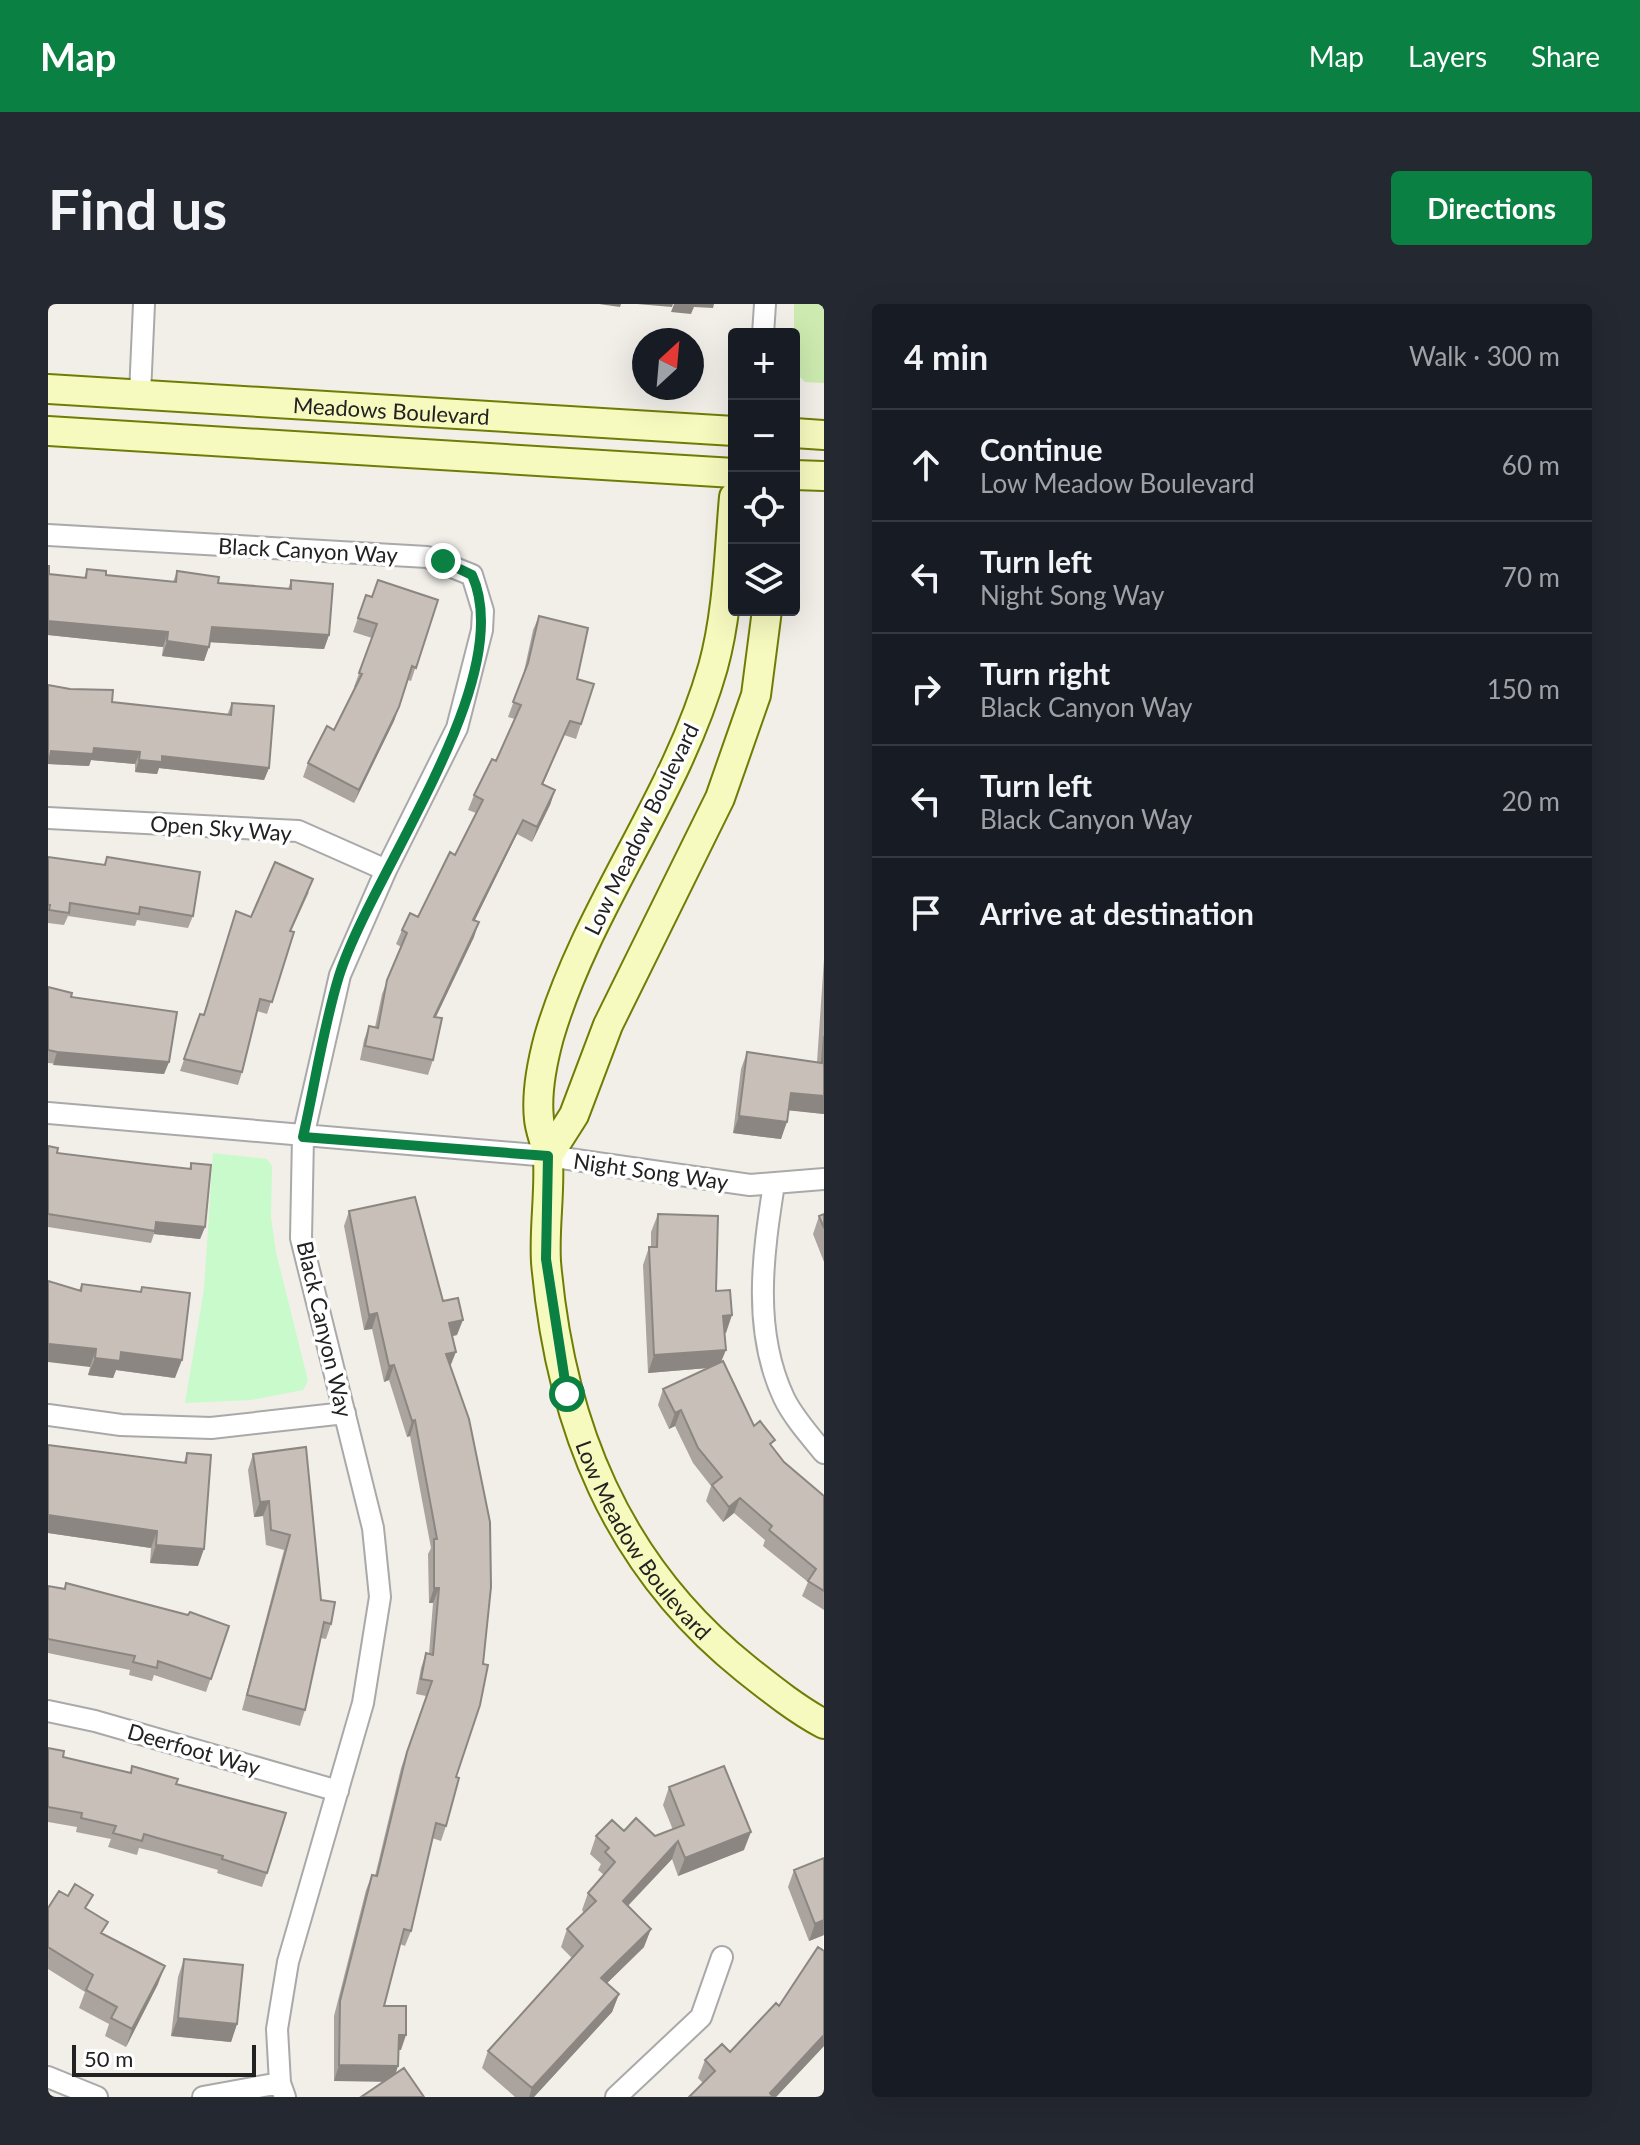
<!DOCTYPE html>
<meta charset="utf-8">
<style>
:root{--surface:#171b24;--page:#242831;--text:#f1f3f6;--muted:#9ea1a6;--line:#363941;--accent:#0b8043}
body{margin:0;font-family:Lato,sans-serif;background:var(--page);color:var(--text)}
.controls{position:absolute;right:24px;top:24px;display:grid;overflow:hidden;border-radius:8px;box-shadow:0 8px 32px #0002}
.controls button{width:72px;height:72px;display:grid;place-items:center;padding:0;border:0;border-bottom:2px solid var(--line);background:var(--surface);color:var(--text);font:40px sans-serif}
.compass{position:absolute;left:584px;top:24px;width:72px;height:72px;border-radius:50%;background:var(--surface);box-shadow:0 8px 32px #0002;rotate:26deg}
.scale{position:absolute;left:24px;bottom:20px;width:184px;box-sizing:border-box;padding-left:8px;border:4px solid #222;border-top:0;font-size:22px;line-height:28px;white-space:nowrap;color:#222;-webkit-text-stroke:6px #fff;paint-order:stroke}
.stop{position:absolute;width:24px;height:24px;margin:-18px;border:6px solid #0b8043;border-radius:50%;background:#fff}
.stop.end{background:#0b8043;border-color:#fff;box-shadow:0 2px 8px #0008}
.list{margin:0;padding:0;list-style:none}
h2{display:flex;justify-content:space-between;align-items:center;height:104px;margin:0;padding:0 32px;font-size:34px}
h2 small{font-size:26px;font-weight:400;color:var(--muted)}
.list li{display:grid;grid-template-columns:52px 1fr auto;gap:24px;align-items:center;box-sizing:border-box;height:112px;padding:0 32px;border-top:2px solid var(--line)}
.list b{display:block;font-size:30px;white-space:nowrap}
.list p{margin:0;font-size:26px;white-space:nowrap;color:var(--muted)}
.list em{font-size:26px;font-style:normal;color:var(--muted)}
.icon{flex:none;width:44px;height:44px;fill:none;stroke:currentColor;stroke-width:2;stroke-linecap:round;stroke-linejoin:round}
.map{position:relative;flex:none;width:776px;height:1793px;overflow:hidden;border-radius:8px}
header{display:flex;align-items:center;gap:48px;box-sizing:border-box;height:112px;padding:0 40px;background:var(--accent);color:#fff}
header strong{font-size:38px}
nav{display:flex;gap:44px;margin-inline-start:auto;font-size:28px}
.intro{display:flex;align-items:center;justify-content:space-between;box-sizing:border-box;height:192px;padding:0 48px}
h1{margin:0;font-size:56px}
.button{padding:20px 36px;border-radius:8px;background:var(--accent);color:#fff;font-size:28px;font-weight:700}
main{display:flex;gap:48px;padding:0 48px}
aside{flex:1;background:var(--surface);border-radius:8px;box-shadow:0 8px 32px #0002}
.map>svg:first-child{display:block}
</style>
<header>
<strong>Map</strong>
<nav><a>Map</a><a>Layers</a><a>Share</a></nav>
</header>
<div class="intro"><h1>Find us</h1><a class="button">Directions</a></div>
<main>
<div class="map">
<svg width="776" height="1793" viewBox="0 0 776 1793">
<rect width="100%" height="100%" fill="#f2efe9"/>
<!-- grass -->
<path fill="#cdebb0" d="M746,0H776V79L757,78L746,67Z"/>
<!-- park -->
<path fill="#c8facc" d="M165,849L219,855L224,862L223,913L228,948L260,1077L255,1086L203,1096L137,1099L156,985Z"/>
<g fill="none" stroke-linecap="round" stroke-linejoin="round">
<defs>
<path id="street" d="M715,30L717,0
M92,90L96,0
M0,231L379,253L424,271L435,307L434,326L409,424L338,566L292,671L255,833L253,934L325,1224L332,1293L315,1399L240,1658L229,1725L232,1779L237,1793
M0,514L250,527L338,566
M0,809L500,852L702,881L776,875
M726,880C715,950 704,1026 736,1094C745,1113 763,1133 776,1149
M0,1111L73,1121L163,1124L297,1109
M0,1407L47,1417L290,1487
M0,1773L49,1793
M155,1793L232,1779
M568,1793L653,1713L674,1653"/>
<g id="secondary">
<path id="s1" d="M0,85L686,127"/>
<path d="M0,127L686,169"/>
<path d="M746,129L776,131"/>
<path d="M746,171L776,172"/>
<path id="s2" d="M686,193C681,249 680,309 665,363C628,494 539,603 501,733C494,759 488,788 491,815C492,828 499,841 500,855C502,889 496,924 498,958C512,1120 568,1261 698,1365C722,1384 748,1405 776,1420"/>
<path d="M500,852L526,811L560,721L672,494L708,391L719,306"/>
</g>
</defs>
<!-- street casing -->
<use href="#street" stroke="#a9a9a9" stroke-width="24"/>
<!-- secondary casing -->
<use href="#secondary" stroke="#707d05" stroke-width="32"/>
<!-- street -->
<use href="#street" stroke="#fff" stroke-width="20"/>
<!-- secondary -->
<use href="#secondary" stroke="#f7fabf" stroke-width="28"/>
</g>
<!-- wall -->
<path fill="#aba49e" d="M0,262L1,270L36,274L39,265L58,271L125,278L129,267L170,279L240,285L243,276L281,331L276,345L162,338L156,357L114,352L115,343L0,331Z
M318,291L324,293L390,296L363,377L360,376L346,417L306,499L255,473L260,459L286,426L307,384L306,383L324,334L305,328Z
M491,312L529,375L533,420L528,435L516,431L495,480L507,486L502,501L484,538L469,530L427,616L426,633L388,713L385,756L380,771L312,756L316,736L321,722L327,723L334,690L353,643L348,640L354,626L370,613L407,551L428,509L420,506L426,491L448,457L467,415L460,413L475,372L485,326Z
M0,381L64,398L179,411L184,399L221,464L216,476L111,464L109,470L87,468V460L43,456L41,462L0,460Z
M0,553L56,561L59,553L145,612L140,624L89,616L87,622L20,612L16,621L0,619Z
M261,588L243,627L246,628L219,710L209,707L194,768L190,781L132,767L152,710L156,711L188,607L203,613Z
M776,655V810L741,806L733,835L685,829L693,765L699,748L769,758Z
M0,683L23,693L121,758L116,770L0,759Z
M0,842L9,849L141,865L143,859L157,923L152,935L106,930L103,939L0,923Z
M301,907L395,997L409,1031L404,1032L402,1063L408,1473L398,1522L393,1537L384,1534L363,1627L357,1642L352,1640L336,1702L353,1746H351L336,1777H286V1712L318,1586L324,1571L327,1572L353,1464L378,1392L368,1390L373,1364L378,1349L381,1350L385,1299H381L380,1250L383,1244L362,1132L359,1133L341,1076L336,1078L324,1025L316,1026L296,922Z
M610,910L668,987L678,1029H676L673,1058L706,1122L736,1158L776,1192V1306L754,1292L760,1278L715,1242L717,1236L686,1209L675,1218L658,1197L663,1182L645,1159L627,1122L621,1125L610,1101L615,1085L660,1064L600,1069L595,961L601,943H603V928Z
M776,910V958L765,930L771,912Z
M34,980L92,988L94,983L127,1074L68,1066L65,1074L40,1071L42,1063L31,986Z
M139,1149L150,1262L102,1259L103,1244L0,1229L136,1158Z
M205,1150L283,1320L278,1335L273,1334L257,1406L252,1422L194,1406L236,1246L218,1241L215,1212L206,1213L200,1166Z
M18,1279L181,1322L158,1388L106,1371L104,1377L81,1371L82,1366L0,1349V1282L16,1284Z
M0,1444L15,1453L128,1480L219,1569L214,1583L169,1569L170,1566L108,1548L91,1544L89,1551L60,1543L63,1535L28,1528L29,1523L0,1518Z
M621,1483L696,1546L630,1572L624,1555L580,1602L596,1643L559,1679L571,1690L564,1708L486,1793H467L434,1764L440,1747L524,1654L513,1643L519,1625L536,1609L534,1606L540,1589L556,1571L550,1566L553,1560L542,1550L548,1532L576,1527L607,1532L625,1526L615,1501Z
M776,1554V1631L761,1637L740,1583L746,1566Z
M0,1604L40,1606L55,1630L110,1680L78,1743L57,1732L61,1720L31,1704L37,1688L0,1665Z
M776,1647V1742L728,1793L655,1779L650,1774L657,1756L682,1748L731,1702Z
M136,1655L189,1720L183,1738L123,1732L130,1673Z"/>
<!-- shaded-wall -->
<path fill="#8b8681" d="M551,0H573L572,3Z
M589,0H625L624,3Z
M626,0H666L665,4L646,3L643,10L623,8Z
M0,317L120,328L115,343L0,331Z
M164,323L281,331L276,345L159,338Z
M119,337L161,343L156,357L114,352Z
M351,403L346,417L306,499L311,486Z
M522,417L489,494L494,480Z
M46,444L92,448L87,460L43,456L41,462L0,460V453L3,447Z
M114,452L221,464L216,476L111,464L109,470L87,468L91,456Z
M507,486L502,501L484,538L489,523Z
M475,516L469,530L420,630L425,616Z
M431,618L426,633L381,727L386,713Z
M9,748L121,758L116,770L5,761Z
M743,789L776,792V810L737,806Z
M691,812L739,818L733,835L685,829Z
M108,918L157,923L152,935L106,930Z
M329,1009L324,1025L316,1026L321,1011Z
M684,1011L678,1029L669,1030L675,1012Z
M415,1016L409,1031L395,1034L401,1019Z
M2,1040L48,1045L42,1063L0,1058V1046Z
M678,1046L671,1063L600,1069L606,1051Z
M73,1048L134,1056L127,1074L68,1066L65,1074L40,1071L47,1054Z
M408,1048L402,1063L398,1050Z
M346,1061L341,1076L336,1078L341,1062Z
M633,1106L627,1122L621,1125L627,1109Z
M367,1116L362,1132L359,1133L364,1117Z
M692,1194L686,1209L675,1218L681,1203Z
M221,1197L215,1212L206,1213L212,1198Z
M0,1211L109,1227L103,1244L0,1229Z
M108,1241L156,1245L150,1262L102,1259Z
M386,1284H391L385,1299H381Z
M703,1528L696,1546L630,1572L637,1554Z
M630,1537L624,1555L568,1614L575,1597Z
M776,1616V1631L761,1637L767,1620Z
M603,1625L596,1643L547,1691L553,1674Z
M117,1662L110,1680L78,1743L84,1725Z
M571,1690L564,1708L486,1793H481L484,1784Z
M130,1714L189,1720L183,1738L123,1732Z
M351,1731H358L353,1746H345Z
M776,1731V1742L728,1793H720L722,1789Z
M291,1761L350,1762L345,1778L286,1777Z"/>
<!-- building -->
<path fill="#c7bfb8" stroke="#8b8681" stroke-width="2" d="M0,262H1V270L38,274L39,265L58,267V271L128,278L129,267L171,273L170,279L243,285V276L285,280L281,331L164,323L161,343L119,337L120,328L0,317Z
M330,276L390,296L368,364L364,362L351,403L311,486L260,459L279,422L286,426L314,370L311,369L329,320L310,314L318,291L324,293Z
M491,312L540,324L529,375L546,380L533,420L522,417L494,480L507,486L489,523L475,516L425,616L431,618L386,713L394,714L385,756L317,742L321,722L330,724L339,676L359,629L354,626L362,609L370,613L402,548L407,551L435,496L426,491L444,455L448,457L473,401L465,398L480,359Z
M0,381L22,385L65,386L64,398L183,411L184,399L226,402L221,464L114,452V458L91,456L92,448L46,444L45,450L3,447L2,453H0Z
M0,553L57,561L59,553L152,568L145,612L92,603L91,610L22,599L21,609L1,606L2,601H0Z
M227,558L265,575L242,627L246,628L224,698L212,695L194,768L136,755L152,710L156,711L188,607L203,613Z
M0,683L24,689L23,693L129,708L121,758L9,748L0,746Z
M776,732V792L743,789L739,818L691,812L699,748L774,759Z
M0,842L10,844L9,849L98,860L143,865V859L163,861L157,923L108,918L107,927L0,910Z
M367,893L395,997L410,994L415,1016L401,1019L408,1048L398,1050L421,1115L442,1218L443,1283L435,1360L440,1361L432,1401L408,1473L411,1474L398,1522L388,1519L363,1627L356,1625L336,1702H358V1731H351L350,1762L291,1761L292,1697L324,1571L329,1572L359,1448L384,1377L373,1375L378,1349L385,1351L391,1284H386V1235H389L367,1116L364,1117L346,1061L341,1062L329,1009L321,1011L301,907Z
M610,910L670,912L668,987L682,986L684,1011L675,1012L678,1046L606,1051L601,943H609Z
M776,910V924L771,912Z
M0,977L33,987L34,980L93,988L94,983L142,989L134,1056L73,1048L72,1057L47,1054L48,1045L2,1040L0,1047Z
M675,1057L706,1122L712,1117L727,1136L722,1140L736,1158L776,1192V1287L760,1277L768,1265L721,1226L724,1222L692,1194L681,1203L664,1181L674,1173L650,1144L633,1106L627,1109L615,1085Z
M0,1141L138,1159L139,1149L163,1151L156,1245L108,1241L109,1227L0,1211Z
M258,1143L273,1296L287,1298L283,1320L276,1318L257,1406L199,1391L242,1231L223,1226L221,1197L212,1198L205,1150Z
M18,1279L140,1311L142,1308L181,1322L163,1375L110,1357L109,1364L85,1358L87,1352L0,1335V1282L17,1285Z
M0,1444L16,1447L15,1453L83,1469L84,1462L130,1475L128,1480L238,1509L219,1569L174,1555L175,1552L113,1535L96,1530L94,1537L65,1529L68,1522L33,1514L34,1509L0,1503Z
M676,1462L703,1528L637,1554L630,1537L575,1597L603,1625L553,1674L571,1690L484,1784L440,1747L535,1642L519,1625L548,1597L540,1589L567,1558L557,1548L561,1544L548,1532L564,1516L576,1527L588,1514L607,1532L636,1521L621,1483Z
M776,1554V1616L767,1620L746,1566Z
M27,1580L45,1591L37,1604L60,1618L53,1629L117,1662L84,1725L63,1714L69,1703L38,1686L45,1671L0,1643V1604L11,1587L20,1592Z
M770,1643L776,1647V1731L722,1789L725,1793H641L667,1767L657,1756L674,1740L682,1748L728,1699L731,1702Z
M136,1655L195,1661L189,1720L130,1714Z
M356,1764L376,1793H313Z"/>
<g fill="none" stroke-linecap="round" stroke-linejoin="round">
<!-- route -->
<path stroke="#0b8043" stroke-width="10" d="M395,257L424,271C471,374 323,570 291,672C275,724 267,780 255,833L500,852L498,955L519,1090"/>
</g>
<g text-anchor="middle" dominant-baseline="central" stroke-width="7" stroke-linejoin="round" paint-order="stroke">
<!-- street labels -->
<g font-size="22" fill="#222" stroke="#fff">
<text stroke="none"><textPath href="#s1" startOffset="344">Meadows Boulevard</textPath></text>
<text transform="translate(260 246) rotate(3)">Black Canyon Way</text>
<text transform="translate(173 524) rotate(4)">Open Sky Way</text>
<text transform="translate(593 525) rotate(-64)">Low Meadow Boulevard</text>
<text transform="translate(603 867) rotate(8)">Night Song Way</text>
<text transform="translate(277 1025) rotate(77)">Black Canyon Way</text>
<text stroke="none"><textPath href="#s2" startOffset="1104">Low Meadow Boulevard</textPath></text>
<text transform="translate(146 1445) rotate(16)">Deerfoot Way</text>
</g>
</g>
</svg>
<div class="controls">
<button>+</button>
<button>−</button>
<button><svg class="icon" aria-label="locate" viewBox="0 0 24 24"><circle cx="12" cy="12" r="6"/><path d="M12 2v4M12 18v4M2 12h4M18 12h4"/></svg></button>
<button><svg class="icon" aria-label="layers" viewBox="0 0 24 24"><path d="M12 4l9 5-9 5-9-5zM3 14l9 5 9-5"/></svg></button>
</div>
<svg class="compass" viewBox="-18 -18 36 36"><path d="M0-13l5 13h-10z" fill="#e53935"/><path d="M0 13l5-13h-10z" fill="#9ea1a6"/></svg>
<div class="scale">50 m</div>
<div class="stop" style="left:519px;top:1090px"></div>
<div class="stop end" style="left:395px;top:257px"></div>
</div>
<aside>
<h2>4 min<small>Walk · 300 m</small></h2>
<ul class="list">
<li><svg class="icon" aria-label="ahead" viewBox="0 0 24 24"><path d="M12 20V5M6 11l6-6 6 6"/></svg><div><b>Continue</b><p>Low Meadow Boulevard</p></div><em>60 m</em></li>
<li><svg class="icon" aria-label="left" viewBox="0 0 24 24"><path d="M17 20v-9H6M10 6l-5 5 5 5"/></svg><div><b>Turn left</b><p>Night Song Way</p></div><em>70 m</em></li>
<li><svg class="icon" aria-label="right" viewBox="0 0 24 24"><path d="M7 20v-9h11M14 6l5 5-5 5"/></svg><div><b>Turn right</b><p>Black Canyon Way</p></div><em>150 m</em></li>
<li><svg class="icon" aria-label="left" viewBox="0 0 24 24"><path d="M17 20v-9H6M10 6l-5 5 5 5"/></svg><div><b>Turn left</b><p>Black Canyon Way</p></div><em>20 m</em></li>
<li><svg class="icon" aria-label="arrive" viewBox="0 0 24 24"><path d="M6 21V4h12l-3 4 3 4H6"/></svg><div><b>Arrive at destination</b></div></li>
</ul>
</aside>
</main>
